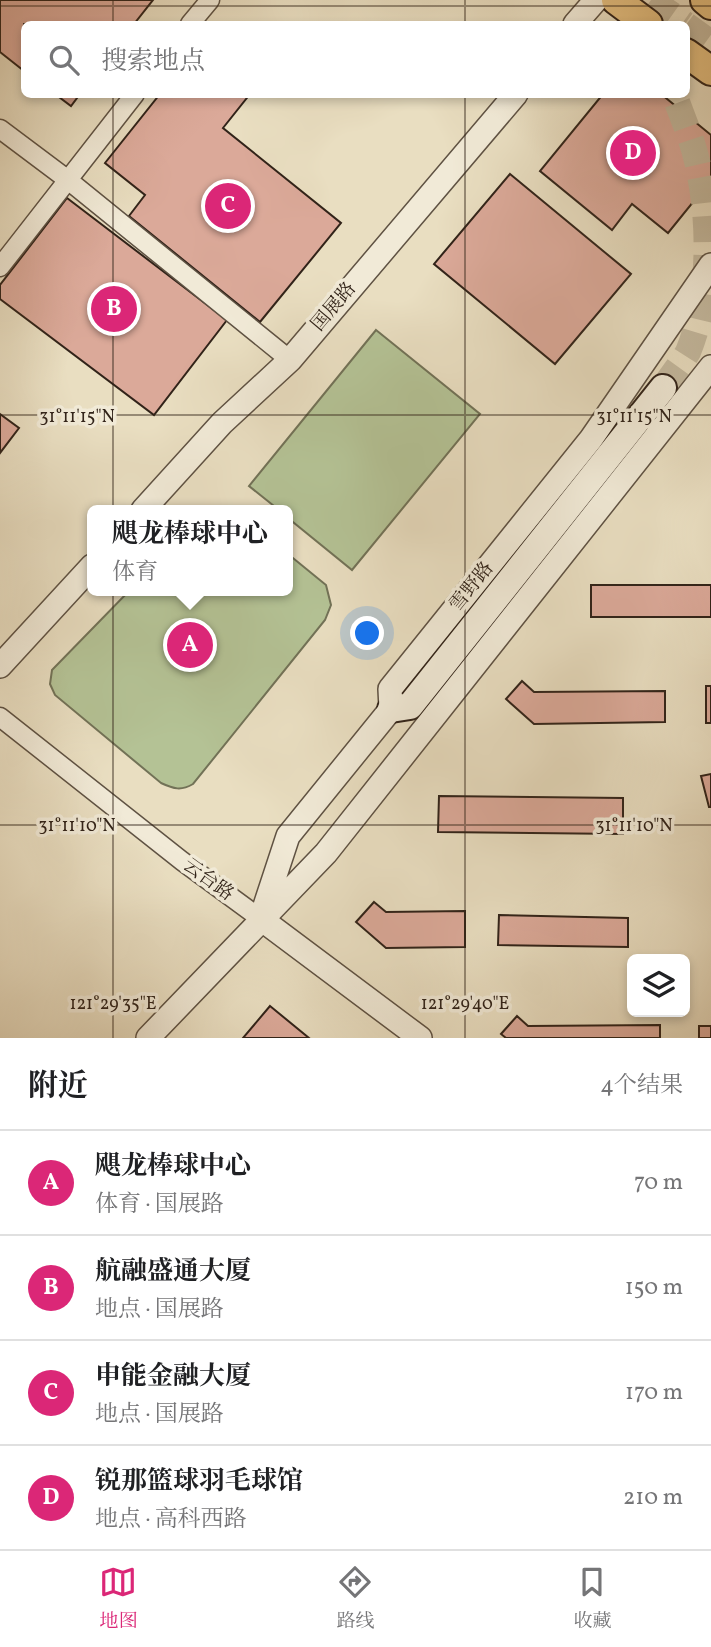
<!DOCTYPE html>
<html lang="zh">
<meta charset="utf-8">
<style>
:root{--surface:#fff;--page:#f6f6f6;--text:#202124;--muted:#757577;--line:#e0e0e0;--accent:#db2777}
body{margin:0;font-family:Vollkorn,"Noto Serif SC",serif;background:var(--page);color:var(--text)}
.controls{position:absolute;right:21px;bottom:21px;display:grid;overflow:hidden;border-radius:10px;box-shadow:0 4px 10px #0003}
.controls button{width:63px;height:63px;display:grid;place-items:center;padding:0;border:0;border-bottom:2px solid var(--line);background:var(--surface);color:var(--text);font:35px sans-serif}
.you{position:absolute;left:368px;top:634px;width:24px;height:24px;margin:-18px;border:5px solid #fff;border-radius:50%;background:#1a73e8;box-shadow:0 0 0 10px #1a73e833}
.badge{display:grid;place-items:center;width:46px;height:46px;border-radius:50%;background:var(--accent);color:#fff;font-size:23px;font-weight:700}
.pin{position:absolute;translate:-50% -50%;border:4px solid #fff;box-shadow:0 2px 7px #0006}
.popup{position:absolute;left:87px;top:505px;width:206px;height:91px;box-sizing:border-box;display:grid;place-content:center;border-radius:10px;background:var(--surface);filter:drop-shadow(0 2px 5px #0005);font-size:23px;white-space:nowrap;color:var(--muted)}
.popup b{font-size:26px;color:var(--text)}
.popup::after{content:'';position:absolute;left:50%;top:100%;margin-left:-14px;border:14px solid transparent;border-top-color:var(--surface)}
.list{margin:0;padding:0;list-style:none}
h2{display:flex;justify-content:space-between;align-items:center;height:91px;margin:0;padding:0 28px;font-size:30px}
h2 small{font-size:23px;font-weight:400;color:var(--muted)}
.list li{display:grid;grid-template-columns:46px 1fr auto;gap:21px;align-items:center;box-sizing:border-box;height:105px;padding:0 28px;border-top:2px solid var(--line)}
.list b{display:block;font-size:26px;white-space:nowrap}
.list p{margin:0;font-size:23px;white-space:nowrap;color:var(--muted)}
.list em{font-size:23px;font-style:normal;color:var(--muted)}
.icon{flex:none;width:38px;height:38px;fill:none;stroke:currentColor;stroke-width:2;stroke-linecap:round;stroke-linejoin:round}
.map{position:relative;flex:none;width:711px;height:1038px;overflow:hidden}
.search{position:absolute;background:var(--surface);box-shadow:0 4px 10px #0003;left:21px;right:21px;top:21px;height:77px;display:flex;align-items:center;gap:18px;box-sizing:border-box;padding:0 24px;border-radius:10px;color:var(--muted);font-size:26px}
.sheet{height:511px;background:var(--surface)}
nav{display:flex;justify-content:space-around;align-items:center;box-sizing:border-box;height:98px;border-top:2px solid var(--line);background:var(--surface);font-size:19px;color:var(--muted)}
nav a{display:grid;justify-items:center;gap:4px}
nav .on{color:var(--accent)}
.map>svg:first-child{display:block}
</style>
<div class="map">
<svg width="711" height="1038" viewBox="0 0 711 1038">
<rect width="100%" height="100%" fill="#e9dec1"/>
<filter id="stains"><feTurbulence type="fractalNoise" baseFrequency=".00286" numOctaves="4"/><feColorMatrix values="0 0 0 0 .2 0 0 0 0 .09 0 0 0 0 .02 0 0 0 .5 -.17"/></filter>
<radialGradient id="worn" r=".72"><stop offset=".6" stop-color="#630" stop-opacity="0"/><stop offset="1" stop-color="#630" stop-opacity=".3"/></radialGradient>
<!-- green -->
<path fill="#b4c295" stroke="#727257" stroke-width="2" d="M376,330L480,414L352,570L288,518V510H279L249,486Z
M288,554L326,585L331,605L325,620L193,784C181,791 174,789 161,783L55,695L50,684L52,670L129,591H288Z"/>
<!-- building -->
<path fill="#dba999" stroke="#312319" stroke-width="2" d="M0,0H153L134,24H24V71L0,52Z
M55,94H80L71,106Z
M160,94H250L223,128L341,223L260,322L129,216L145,195L105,163Z
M603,94H661L711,135V180L668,233L632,204L612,230L540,171Z
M510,174L631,274L555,364L434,264Z
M67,198L227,320L154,415L0,299V285Z
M0,414L19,428L0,453Z
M591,585H711V617H591Z
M522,681L534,692L665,691V722L534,724L506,699Z
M706,686H711V723H706Z
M711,774V807H709L701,776Z
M439,796L623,798V834L438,832Z
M374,902L386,912L465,911V947L386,948L356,922Z
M499,915L628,918V947L498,945Z
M270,1006L309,1038H243Z
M517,1016L528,1026L660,1025V1038H506L501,1034Z
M699,1026H711V1038H699Z"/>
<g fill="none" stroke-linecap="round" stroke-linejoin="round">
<!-- secondary-tunnel -->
<path stroke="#c4b99f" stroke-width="26" stroke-dasharray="26 13" stroke-linecap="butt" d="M651,0L685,24
M686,25L711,43
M663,388C671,376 681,364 688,352C711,296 711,221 697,161C692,139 682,116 674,94"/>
<defs>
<path id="minor" d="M190,24L210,0
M0,129L68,180L290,360
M0,267L135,94
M0,717L182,861L261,919"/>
<path id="tertiary" d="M575,24L596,0
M143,510L222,423L290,360L516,94
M0,666L92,566
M262,915L288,836L391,709L390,689L591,439L711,265
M261,919L420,1038
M148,1038L326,853L711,367"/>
<path id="secondary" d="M391,709L410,706L663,388"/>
<path id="primary" d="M616,0L648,24
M705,0L711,5
M686,53L711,71"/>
</defs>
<!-- minor casing -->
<use href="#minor" stroke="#5f5243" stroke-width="21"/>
<!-- tertiary casing -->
<use href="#tertiary" stroke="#5f5243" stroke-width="26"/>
<!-- secondary casing -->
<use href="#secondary" stroke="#312319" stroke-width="30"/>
<!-- primary casing -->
<use href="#primary" stroke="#312319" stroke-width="32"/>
<!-- minor -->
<use href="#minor" stroke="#f1ead7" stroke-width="18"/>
<!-- tertiary -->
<use href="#tertiary" stroke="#f1ead7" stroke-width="23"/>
<!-- secondary -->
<use href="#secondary" stroke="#f1ead7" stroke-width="26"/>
<!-- primary -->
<use href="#primary" stroke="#e4bf80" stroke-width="28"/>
</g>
<!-- ticks -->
<path fill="none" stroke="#312319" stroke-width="2" stroke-opacity="0.45" d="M113,0V24M465,0V24M0,6H711M113,94V1038M465,94V1038M0,415H711M0,825H711"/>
<g text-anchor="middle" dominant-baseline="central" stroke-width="7" stroke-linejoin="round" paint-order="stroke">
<!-- street labels -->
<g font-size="19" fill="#312319" stroke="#f1ead7">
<text transform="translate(334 307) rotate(-50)">国展路</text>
<text transform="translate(472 587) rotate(-51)">雪野路</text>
<text transform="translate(208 880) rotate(36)">云台路</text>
</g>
</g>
<g font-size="18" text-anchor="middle" fill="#312319" stroke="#f1ead7" stroke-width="7" stroke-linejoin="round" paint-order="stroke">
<text x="77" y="422">31°11'15"N</text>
<text x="634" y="422">31°11'15"N</text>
<text x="77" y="831">31°11'10"N</text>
<text x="634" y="831">31°11'10"N</text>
<text x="113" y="1009">121°29'35"E</text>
<text x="465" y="1009">121°29'40"E</text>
</g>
<rect width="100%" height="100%" filter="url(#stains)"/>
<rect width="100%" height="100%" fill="url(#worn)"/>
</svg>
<div class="controls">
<button><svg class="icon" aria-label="layers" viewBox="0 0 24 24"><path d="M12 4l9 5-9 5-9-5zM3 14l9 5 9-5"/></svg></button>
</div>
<div class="you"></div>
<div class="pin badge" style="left:190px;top:645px">A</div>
<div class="popup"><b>飓龙棒球中心</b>体育</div>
<div class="pin badge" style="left:114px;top:309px">B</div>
<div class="pin badge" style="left:228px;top:206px">C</div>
<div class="pin badge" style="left:633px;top:153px">D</div>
<div class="search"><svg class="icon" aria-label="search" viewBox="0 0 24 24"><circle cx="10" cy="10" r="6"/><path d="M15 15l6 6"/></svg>搜索地点</div>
</div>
<section class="sheet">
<h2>附近<small>4个结果</small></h2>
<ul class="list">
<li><span class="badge">A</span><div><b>飓龙棒球中心</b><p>体育 · 国展路</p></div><em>70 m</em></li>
<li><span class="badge">B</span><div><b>航融盛通大厦</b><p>地点 · 国展路</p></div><em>150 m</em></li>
<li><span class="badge">C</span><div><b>申能金融大厦</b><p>地点 · 国展路</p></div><em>170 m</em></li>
<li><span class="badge">D</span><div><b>锐那篮球羽毛球馆</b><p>地点 · 高科西路</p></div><em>210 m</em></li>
</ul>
</section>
<nav>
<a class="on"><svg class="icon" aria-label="map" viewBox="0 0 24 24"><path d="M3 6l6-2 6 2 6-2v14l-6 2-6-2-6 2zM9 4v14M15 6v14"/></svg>地图</a>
<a><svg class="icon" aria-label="directions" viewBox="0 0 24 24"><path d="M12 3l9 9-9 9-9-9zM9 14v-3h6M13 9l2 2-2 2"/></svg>路线</a>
<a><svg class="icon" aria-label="saved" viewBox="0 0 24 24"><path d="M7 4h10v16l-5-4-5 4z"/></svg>收藏</a>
</nav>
